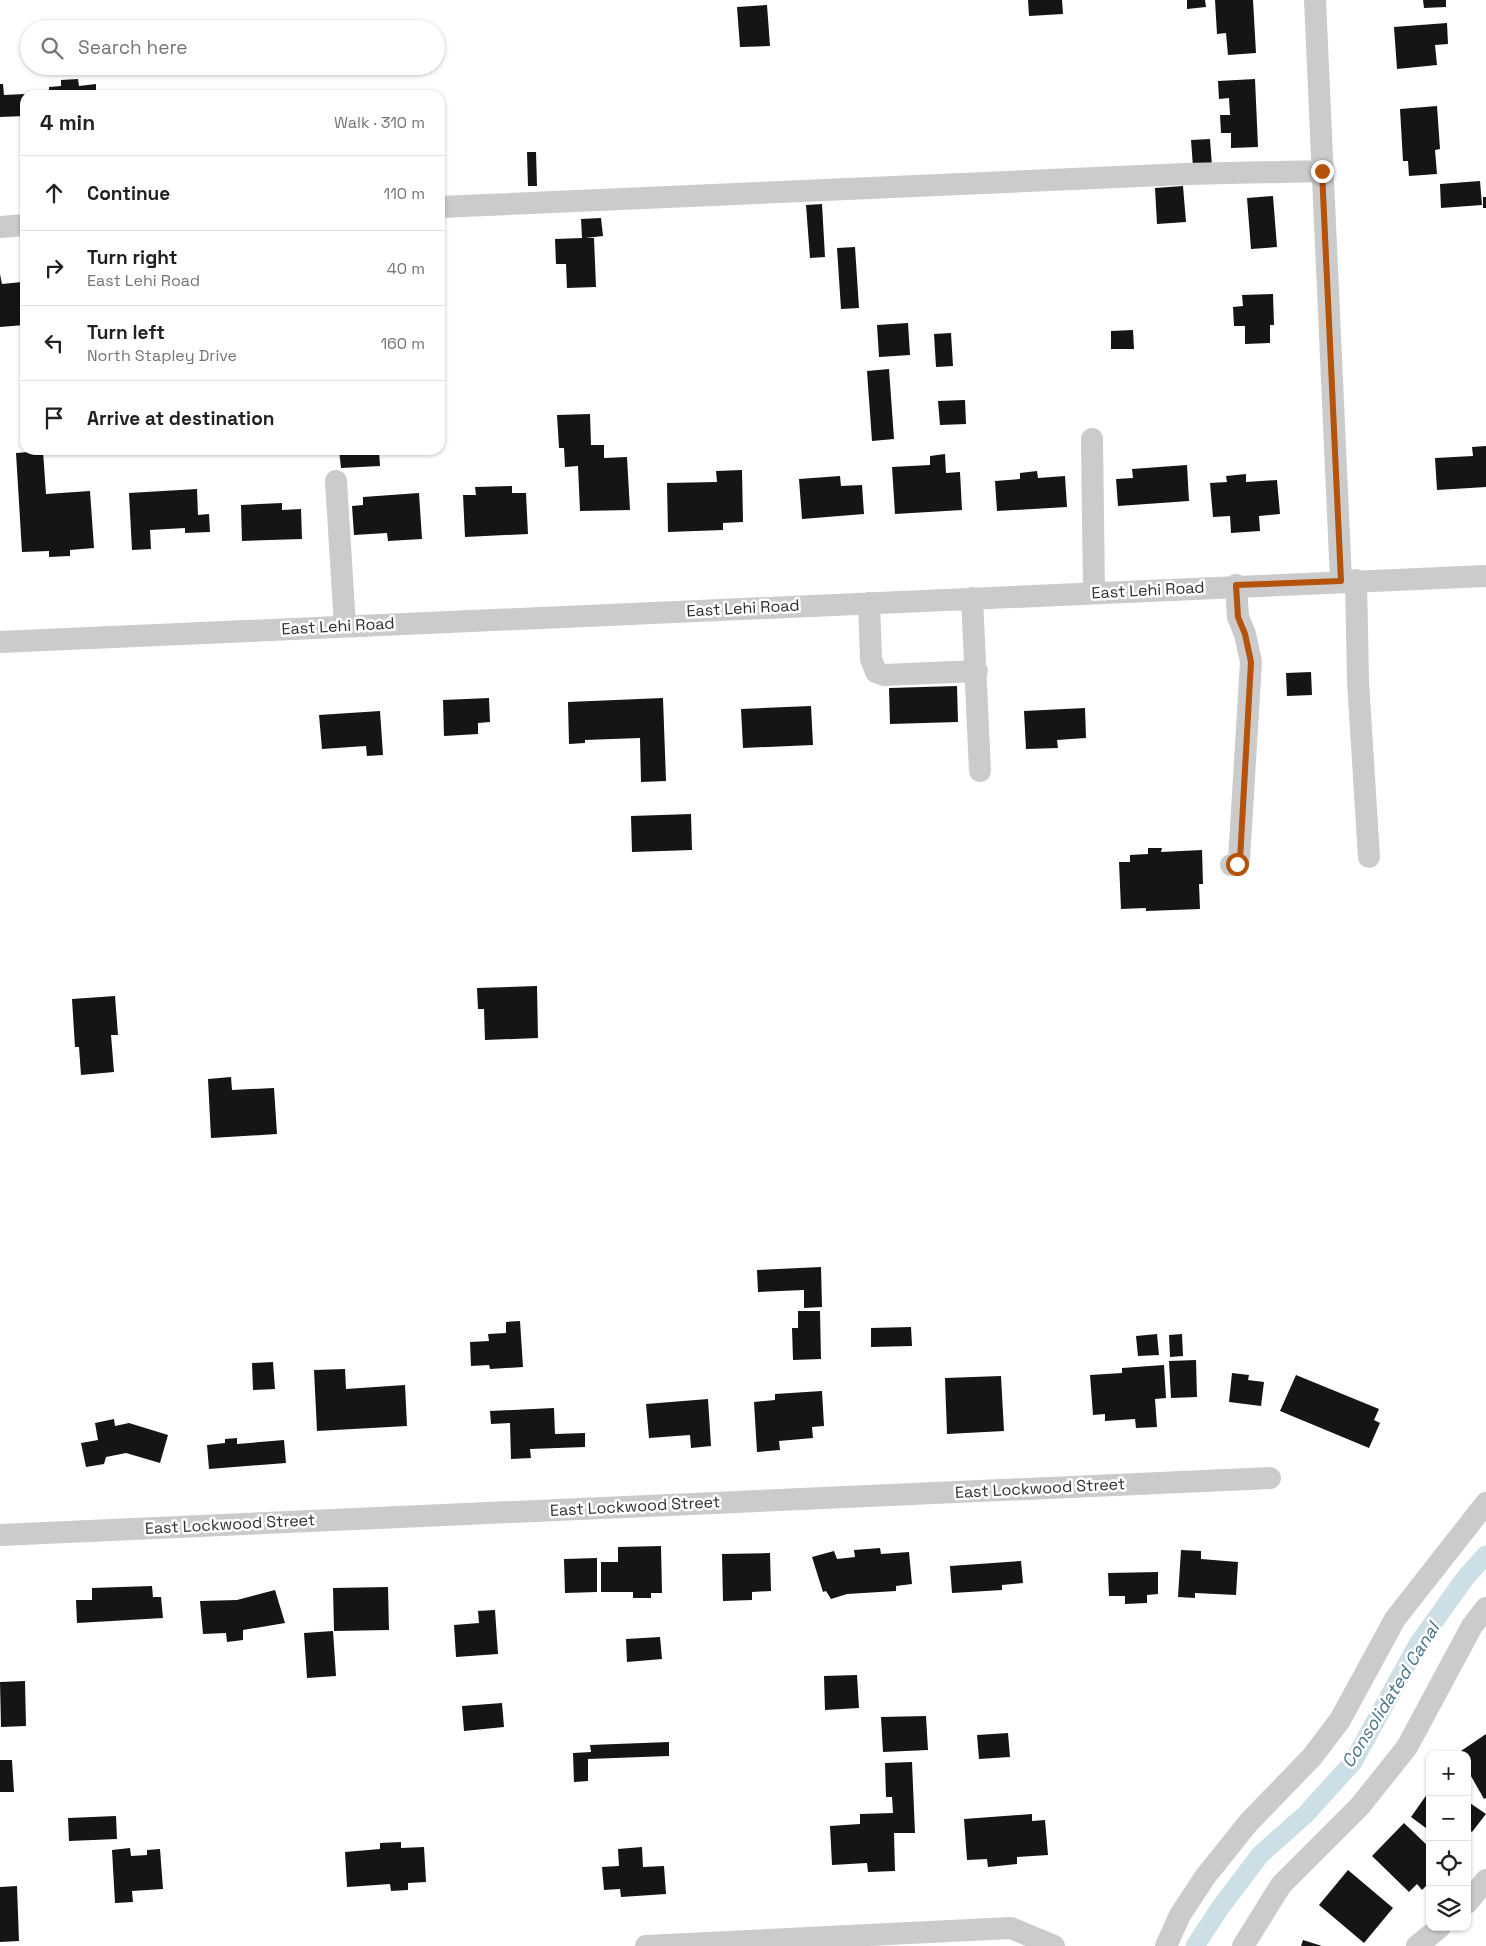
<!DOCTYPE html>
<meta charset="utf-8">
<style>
:root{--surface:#fff;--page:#f6f6f6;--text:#202124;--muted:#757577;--line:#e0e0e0}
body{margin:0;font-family:"Space Grotesk",sans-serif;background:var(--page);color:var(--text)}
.controls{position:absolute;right:15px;bottom:15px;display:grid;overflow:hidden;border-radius:10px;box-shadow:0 1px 4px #0004}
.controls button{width:45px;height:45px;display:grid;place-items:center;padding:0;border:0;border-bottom:1px solid var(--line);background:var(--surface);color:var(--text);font:25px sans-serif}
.stop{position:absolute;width:15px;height:15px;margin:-11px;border:4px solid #b45309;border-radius:50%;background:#fff}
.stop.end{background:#b45309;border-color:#fff;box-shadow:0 1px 5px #0008}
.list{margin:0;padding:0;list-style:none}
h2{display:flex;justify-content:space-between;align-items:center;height:65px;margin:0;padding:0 20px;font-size:21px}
h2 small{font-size:16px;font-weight:400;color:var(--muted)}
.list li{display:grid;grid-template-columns:32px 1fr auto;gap:15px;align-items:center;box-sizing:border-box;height:75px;padding:0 20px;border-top:1px solid var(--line)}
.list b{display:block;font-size:19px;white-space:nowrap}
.list p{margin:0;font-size:16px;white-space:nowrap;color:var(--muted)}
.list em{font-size:16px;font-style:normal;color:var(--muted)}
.icon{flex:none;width:28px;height:28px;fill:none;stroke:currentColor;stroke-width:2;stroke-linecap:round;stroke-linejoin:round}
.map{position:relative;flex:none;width:1486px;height:1946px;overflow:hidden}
.search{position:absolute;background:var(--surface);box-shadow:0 1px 4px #0004;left:20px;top:20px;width:425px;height:55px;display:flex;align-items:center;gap:12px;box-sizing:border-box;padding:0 18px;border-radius:28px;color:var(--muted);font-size:19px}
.panel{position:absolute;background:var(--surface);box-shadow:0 1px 4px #0004;left:20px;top:90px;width:425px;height:365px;border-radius:15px}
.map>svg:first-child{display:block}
</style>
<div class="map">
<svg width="1486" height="1946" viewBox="0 0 1486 1946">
<rect width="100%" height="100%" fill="#fff"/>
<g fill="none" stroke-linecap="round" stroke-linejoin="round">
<!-- canal -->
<path stroke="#ccdfe7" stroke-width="19" d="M1195,1946L1220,1908L1260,1855L1306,1814L1353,1762L1418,1644L1466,1577L1486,1555"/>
</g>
<!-- building -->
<path fill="#151515" d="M1028,0H1062L1063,14L1029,16Z
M1187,0H1205L1206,7L1187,9Z
M1215,0H1253L1256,53L1228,55L1226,33L1217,34Z
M1423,0H1446V7L1424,8Z
M767,5L770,46L740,47L737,7Z
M1447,23L1448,44L1435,45L1437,65L1397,69L1394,27Z
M78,79L79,86L96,84V95H49V87L61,86V80Z
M1255,79L1258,147L1231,148V133H1221L1220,115H1230L1229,98L1219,99L1218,81Z
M0,84H3L4,95L25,94V116L0,117Z
M1437,106L1440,149L1435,150L1437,174L1409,176L1408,161H1403L1400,109Z
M1210,139L1212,166L1193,167L1191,140Z
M527,152H536L537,186H528Z
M1480,181L1482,205L1441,208L1440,184Z
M1183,186L1186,222L1157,224L1155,188Z
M1273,196L1277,247L1251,249L1247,198Z
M1483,197H1486V208H1483Z
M822,204L825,257L810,258L806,205Z
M601,218L603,236L585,238H594L596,287L567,288L566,264H556L555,239L582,238L581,219Z
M855,247L859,308L841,309L837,248Z
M0,274L2,284L22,282L24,325L0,327Z
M1273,294L1274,325H1270V343L1245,344V326H1234L1233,307L1243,306L1242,295Z
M908,323L910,355L879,357L877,325Z
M1133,330L1134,349H1111V331Z
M951,333L953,366L936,367L934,334Z
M889,369L894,439L872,441L867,371Z
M965,400L966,424L940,425L938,401Z
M590,414L591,445H604V458L627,457L630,510L580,511L578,466L565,467L564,448H559L557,415Z
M1486,446V487L1437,490L1435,458L1473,456L1472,447Z
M339,450H379L380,466L341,468Z
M43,451L46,494L90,491L94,548L70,550V556L49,557V551L22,552L16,453Z
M945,454L946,473L960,472L962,510L895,514L892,467L930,465V456Z
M1187,465L1189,501L1118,506L1116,479L1133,478L1132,469Z
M742,470L743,522L723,523V530L668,532L667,483L717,482L716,471Z
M1037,471L1038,478L1065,476L1067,507L997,511L995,481L1020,479V473Z
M1246,474V482L1277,480L1280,514L1259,516L1260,531L1231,533L1230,516L1213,517L1210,483L1227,482L1226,476Z
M840,476L841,486L862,485L864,514L802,519L799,479Z
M512,486V493H526L528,534L465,537L463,495H476L475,487Z
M197,489L198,515L209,514L210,532L185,533V528L150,530L151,549L132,550L129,493Z
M419,493L422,539L388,541L387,533L354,535L352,506L363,505V497Z
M282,503V510L301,509L302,539L242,541L241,505Z
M1311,672L1312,695L1287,696L1286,673Z
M957,686L958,722L890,724L889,688Z
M489,698L490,722L478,723V734L444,736L443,700Z
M663,698L666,781L641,782L640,738L585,740V743L569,744L568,702Z
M811,706L813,745L743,748L741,709Z
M1085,708L1086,738L1057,740L1058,748L1026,749L1024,711Z
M380,711L383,755L367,756L366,746L322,749L319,715Z
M691,814L692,850L632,852L631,816Z
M1148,848H1162L1161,852L1202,850L1203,884H1199L1200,909L1146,911V908L1121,909L1119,862H1130V855L1148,854Z
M537,986L538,1038L485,1040L484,1009H478L477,988Z
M115,996L118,1035H111L114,1072L81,1075L79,1047H75L72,999Z
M231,1077L232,1090L274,1088L277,1134L211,1138L208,1079Z
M821,1267L822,1307L804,1308V1290L758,1292L757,1270Z
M798,1311H820L821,1359L793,1360L792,1328H798Z
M520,1321L523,1367L490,1369L489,1365L471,1366L470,1342L489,1341L488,1334L506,1333V1322Z
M911,1327L912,1346L871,1347V1328Z
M1157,1334L1159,1355L1138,1356L1136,1336Z
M1182,1334L1183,1356L1170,1357L1169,1335Z
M1196,1360L1197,1397L1171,1398L1169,1361Z
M273,1362L275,1389L253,1390L252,1363Z
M1164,1365L1166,1398L1155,1399L1157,1427L1136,1428L1135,1419L1105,1421V1414L1093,1415L1090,1375L1122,1373V1368Z
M345,1369L346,1389L405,1385L407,1426L317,1431L314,1370Z
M1232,1373L1249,1375L1248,1380L1264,1382L1261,1406L1229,1402Z
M1296,1375L1379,1409L1374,1420L1380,1423L1369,1448L1280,1411Z
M1001,1376L1004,1431L947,1434L945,1378Z
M822,1391L824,1426L812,1427L813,1438L779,1441L780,1450L757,1452L754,1402L775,1400V1394Z
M708,1399L711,1446L691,1448L690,1435L649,1438L646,1404Z
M554,1408L555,1434L585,1433V1447L530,1449L531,1458L511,1459L510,1423L491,1424L490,1411Z
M114,1419L115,1426L129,1423L168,1435L160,1463L126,1453L106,1457L104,1464L86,1467L81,1443L98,1440L95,1423Z
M237,1438V1444L284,1440L286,1463L209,1469L207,1445L225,1443V1439Z
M661,1546L662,1593H651V1598H633V1592H601V1562H618V1547Z
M880,1548L881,1554L909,1552L912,1584L896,1586V1591L847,1594L831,1599L826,1591L823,1592L812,1557L834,1551L837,1559L855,1557L854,1550Z
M1181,1550L1201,1551V1559L1238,1562L1236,1595L1195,1593V1598L1178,1597Z
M770,1553L771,1591L752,1592V1600L723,1601L722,1554Z
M597,1558V1592L565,1593L564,1559Z
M1021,1561L1023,1583L1002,1585V1590L952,1593L950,1566Z
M1158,1572V1594L1147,1595V1603L1125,1604V1596H1109L1108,1573Z
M152,1586L153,1597H161L163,1618L77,1623L76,1600H92V1588Z
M388,1587L389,1630L334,1631L333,1588Z
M275,1590L285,1623L243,1630V1640L227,1642L226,1633L203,1634L200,1601L237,1600Z
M495,1610L498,1654L456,1657L454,1625L479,1623L478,1611Z
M333,1631L336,1676L307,1678L304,1633Z
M660,1637L662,1659L627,1662L626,1639Z
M857,1675L859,1708L825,1710L824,1676Z
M25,1681L26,1726L1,1727L0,1682Z
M502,1703L504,1727L464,1731L462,1706Z
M926,1716L928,1750L883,1752L881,1717Z
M1008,1733L1010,1757L979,1759L977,1735Z
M1486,1734V1798L1484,1799L1467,1769V1755L1458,1753Z
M669,1742V1756L588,1759V1781L574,1782L573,1753L591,1752L590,1745Z
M0,1760H12L14,1792H0Z
M912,1762L915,1833H894L895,1871L868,1872L867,1863L832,1865L830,1826L860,1824V1814L893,1813L892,1797H886L885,1763Z
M1430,1790V1831L1411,1817Z
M1467,1801L1486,1814L1472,1832L1467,1828Z
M1032,1814V1821L1045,1820L1048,1855L1017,1857V1864L988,1867L987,1859L967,1860L964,1819Z
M116,1816L117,1839L69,1841L68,1818Z
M1404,1823L1430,1848V1882L1422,1890L1417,1884L1409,1892L1372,1856Z
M401,1842V1848L424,1847L426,1882L408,1883V1890L391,1891L390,1884L347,1887L345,1852L380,1849V1843Z
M642,1847L643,1867L664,1866L666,1894L621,1897L620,1889L604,1890L602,1867L619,1866L618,1849Z
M130,1848L131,1856L147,1855V1850L160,1849L163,1889L132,1891L133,1902L115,1903L112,1850Z
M1348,1870L1393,1908L1364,1943L1319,1905Z
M17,1886L19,1941L0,1942V1887Z
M1303,1940L1322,1946H1301Z"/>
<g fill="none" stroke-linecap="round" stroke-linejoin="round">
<!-- minor -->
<path stroke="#cbcbcb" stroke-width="22" d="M1315,0L1341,581
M440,207L1185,174L1322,171
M0,227L25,225
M1092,439L1094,593
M336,481L345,626
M1356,580L1358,681L1369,857
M972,598L980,771
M869,603L871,659L876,672L884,675L977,671
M0,642L1486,576
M1231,865L1237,864L1239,860L1251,662L1245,634L1238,617L1236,585
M0,1535L1270,1478
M1467,1903L1486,1880
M646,1946L1011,1928L1054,1946
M1166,1946L1180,1915L1205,1877L1249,1822L1312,1757L1340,1720L1395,1619L1486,1503
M1243,1946L1281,1885L1360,1806L1407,1747L1472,1626L1486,1608
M1417,1946L1440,1927"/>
</g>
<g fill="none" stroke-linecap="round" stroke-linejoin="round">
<!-- route -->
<path stroke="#b45309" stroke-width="6" d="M1237,864L1240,860L1251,662L1245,634L1238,617L1236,585L1341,581L1322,171"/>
</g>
<g text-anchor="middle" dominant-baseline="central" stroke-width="5" stroke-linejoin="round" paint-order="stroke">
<!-- street labels -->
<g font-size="16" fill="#2e2e2e" stroke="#fff">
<text transform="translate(1148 590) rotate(-3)">East Lehi Road</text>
<text transform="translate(743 608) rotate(-3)">East Lehi Road</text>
<text transform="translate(338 626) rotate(-3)">East Lehi Road</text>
<text transform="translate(1040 1488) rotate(-3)">East Lockwood Street</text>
<text transform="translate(635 1506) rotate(-3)">East Lockwood Street</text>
<text transform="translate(230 1524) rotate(-3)">East Lockwood Street</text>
</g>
<!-- water labels -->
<g font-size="18" font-style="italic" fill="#457387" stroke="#fff">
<text transform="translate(1390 1695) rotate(-58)">Consolidated Canal</text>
</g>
</g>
</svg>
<div class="controls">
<button>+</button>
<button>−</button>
<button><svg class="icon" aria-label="locate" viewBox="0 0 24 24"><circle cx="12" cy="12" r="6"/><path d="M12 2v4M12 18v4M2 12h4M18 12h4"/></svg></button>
<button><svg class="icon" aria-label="layers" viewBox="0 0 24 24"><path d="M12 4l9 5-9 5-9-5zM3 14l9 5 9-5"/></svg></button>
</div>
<div class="stop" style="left:1237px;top:864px"></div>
<div class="stop end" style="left:1322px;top:171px"></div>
<div class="search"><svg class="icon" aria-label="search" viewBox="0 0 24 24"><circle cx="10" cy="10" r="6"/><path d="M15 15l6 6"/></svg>Search here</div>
<section class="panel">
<h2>4 min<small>Walk · 310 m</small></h2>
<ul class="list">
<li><svg class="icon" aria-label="ahead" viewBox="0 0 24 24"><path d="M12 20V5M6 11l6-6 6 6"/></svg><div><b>Continue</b></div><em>110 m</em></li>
<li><svg class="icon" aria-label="right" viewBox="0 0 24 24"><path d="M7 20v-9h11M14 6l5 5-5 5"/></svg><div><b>Turn right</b><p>East Lehi Road</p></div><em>40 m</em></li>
<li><svg class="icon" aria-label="left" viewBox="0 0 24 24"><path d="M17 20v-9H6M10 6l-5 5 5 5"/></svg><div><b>Turn left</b><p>North Stapley Drive</p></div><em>160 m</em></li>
<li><svg class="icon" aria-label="arrive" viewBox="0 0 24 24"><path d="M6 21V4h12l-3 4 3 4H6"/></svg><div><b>Arrive at destination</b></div></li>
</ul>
</section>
</div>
